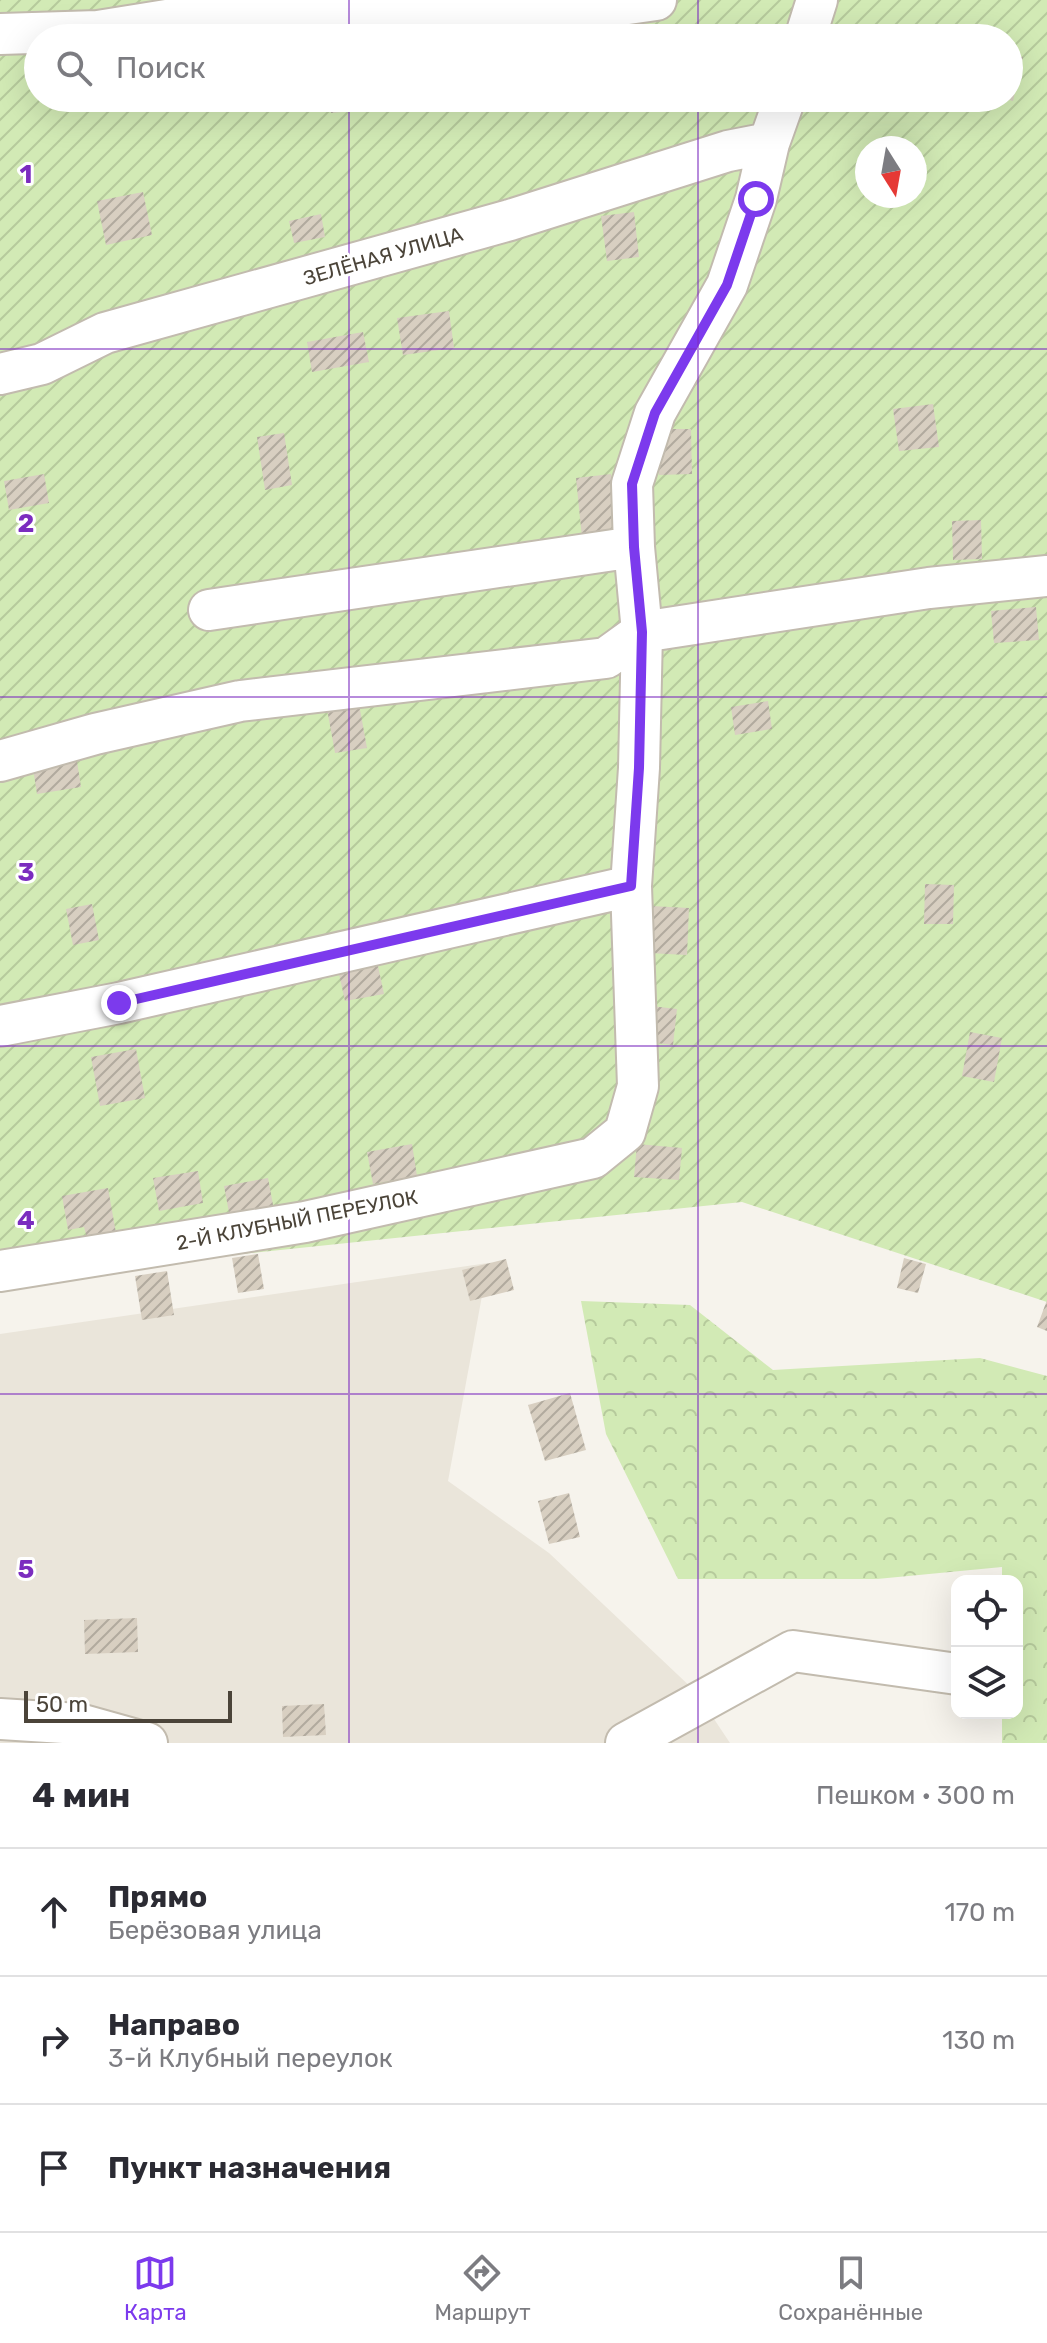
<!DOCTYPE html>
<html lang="ru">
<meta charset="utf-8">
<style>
:root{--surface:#fff;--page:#f7f7f7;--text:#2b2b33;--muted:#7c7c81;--line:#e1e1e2;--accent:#7c3aed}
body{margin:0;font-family:Rubik,sans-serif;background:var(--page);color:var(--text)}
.controls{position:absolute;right:24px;bottom:24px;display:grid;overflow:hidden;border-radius:16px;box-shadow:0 8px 32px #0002}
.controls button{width:72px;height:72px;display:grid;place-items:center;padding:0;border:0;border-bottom:2px solid var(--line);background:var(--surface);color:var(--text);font:40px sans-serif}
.compass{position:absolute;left:855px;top:136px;width:72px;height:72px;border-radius:50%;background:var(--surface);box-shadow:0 8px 32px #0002;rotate:169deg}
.scale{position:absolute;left:24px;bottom:20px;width:208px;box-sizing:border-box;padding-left:8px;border:4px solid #4b4439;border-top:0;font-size:22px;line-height:28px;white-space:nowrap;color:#4b4439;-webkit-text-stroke:6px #fff;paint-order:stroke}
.stop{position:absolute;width:24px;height:24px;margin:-18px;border:6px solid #7c3aed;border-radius:50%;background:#fff}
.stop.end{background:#7c3aed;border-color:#fff;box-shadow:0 2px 8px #0008}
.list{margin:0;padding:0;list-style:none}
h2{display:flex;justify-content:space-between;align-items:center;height:104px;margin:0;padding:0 32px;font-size:34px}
h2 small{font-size:26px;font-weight:400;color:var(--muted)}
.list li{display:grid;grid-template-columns:52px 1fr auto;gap:24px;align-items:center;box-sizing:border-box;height:128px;padding:0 32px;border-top:2px solid var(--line)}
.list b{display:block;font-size:30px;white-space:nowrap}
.list p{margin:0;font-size:26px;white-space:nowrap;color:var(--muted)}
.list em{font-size:26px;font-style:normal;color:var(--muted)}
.icon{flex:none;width:44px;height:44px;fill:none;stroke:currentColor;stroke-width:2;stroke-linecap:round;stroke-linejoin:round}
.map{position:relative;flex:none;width:1047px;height:1743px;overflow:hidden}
.search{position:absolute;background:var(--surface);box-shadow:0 8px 32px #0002;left:24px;right:24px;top:24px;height:88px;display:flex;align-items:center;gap:20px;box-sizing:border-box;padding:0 28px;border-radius:44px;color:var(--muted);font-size:30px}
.sheet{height:488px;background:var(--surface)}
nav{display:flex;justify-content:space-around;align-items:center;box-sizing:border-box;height:112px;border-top:2px solid var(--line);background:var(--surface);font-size:22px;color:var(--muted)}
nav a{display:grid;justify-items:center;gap:4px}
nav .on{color:var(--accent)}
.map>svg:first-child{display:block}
</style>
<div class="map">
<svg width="1047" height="1743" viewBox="0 0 1047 1743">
<defs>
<pattern id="forest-crowns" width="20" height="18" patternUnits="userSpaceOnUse" patternTransform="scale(2)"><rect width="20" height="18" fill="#d2eab5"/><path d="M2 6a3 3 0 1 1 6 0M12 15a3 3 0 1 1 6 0" fill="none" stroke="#b6ca9c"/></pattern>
<pattern id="garden-furrows" width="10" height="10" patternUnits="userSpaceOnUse" patternTransform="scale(2)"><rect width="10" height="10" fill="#d2eab5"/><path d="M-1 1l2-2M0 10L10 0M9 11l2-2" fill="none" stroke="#b6ca9c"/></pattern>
<pattern id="building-hatch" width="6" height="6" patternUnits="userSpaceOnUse" patternTransform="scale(2)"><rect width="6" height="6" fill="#d8cfc1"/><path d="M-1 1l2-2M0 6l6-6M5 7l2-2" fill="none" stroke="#b1aa9e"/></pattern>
</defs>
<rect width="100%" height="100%" fill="#f6f3ec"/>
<!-- residential -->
<path fill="#eae5da" d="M488,1263L448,1481L549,1553L696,1692L730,1743H0V1334Z"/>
<!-- forest -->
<path fill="url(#forest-crowns)" d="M581,1301L690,1305L773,1370L980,1358L1047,1376V1743H1002V1713H1017V1581H1002V1567L877,1579H678L606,1434Z"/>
<!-- garden -->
<path fill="url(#garden-furrows)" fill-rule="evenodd" d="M0,0H1047V1302L742,1202L0,1279ZM38,38H1009V98H38ZM867,148H915V196H867Z"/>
<!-- building -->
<path fill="url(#building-hatch)" d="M670,27L672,38H649L647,32Z
M1009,55L1023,57L1013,101L1009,100Z
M329,98H361L363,110L331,113Z
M143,192L152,235L106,245L97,201Z
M634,212L639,257L607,261L601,216Z
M321,214L325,237L294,243L289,221Z
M449,311L454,348L403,355L397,318Z
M363,332L369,362L312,372L307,342Z
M933,404L939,447L899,451L893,409Z
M659,429H691L692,474L659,475Z
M284,433L292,485L265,490L257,437Z
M44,474L49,503L9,510L4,481Z
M611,474L617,535L582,538L576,478Z
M981,520L982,559L953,560L952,521Z
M1036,607L1039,640L994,643L991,611Z
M768,701L772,729L735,735L731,707Z
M359,704L367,748L335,753L327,709Z
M76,755L81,787L37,794L32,762Z
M925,884L954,885L953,924H924Z
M92,904L99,940L73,945L66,909Z
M651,906L689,908L687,955L648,953Z
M378,966L384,994L345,1001L339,974Z
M651,1006L677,1009L673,1045L647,1042Z
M970,1032L1002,1038L994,1082L962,1076Z
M136,1049L145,1098L100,1106L91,1057Z
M412,1144L417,1176L373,1184L367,1152Z
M637,1144L682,1148L679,1180L634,1177Z
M198,1171L203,1203L159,1211L153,1178Z
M268,1178L274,1210L230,1218L224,1186Z
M108,1188L116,1233L87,1238L84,1227L68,1230L62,1196Z
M258,1254L264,1289L238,1293L232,1258Z
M904,1258L926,1264L918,1293L897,1288Z
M506,1259L514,1290L470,1301L462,1270Z
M167,1271L174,1315L142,1320L135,1276Z
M1047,1300V1331L1037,1327Z
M570,1393L586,1450L545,1461L528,1405Z
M569,1493L580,1537L549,1544L538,1501Z
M137,1618L138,1652L85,1654L84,1620Z
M324,1704L326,1735L283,1737L282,1706Z"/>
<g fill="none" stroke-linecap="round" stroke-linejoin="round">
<defs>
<path id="minor" d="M0,34L98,31L229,10L330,7L394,20H516L656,0
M805,38L817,0
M0,374L42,364L105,333L510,220L728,151L769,143
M209,610L634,547
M0,761L95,734L240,701L606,658L642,632L929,588L1047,576
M0,1026L119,1003L631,886
M0,1271L305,1222L593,1158L625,1132L638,1086L631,886L639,768L642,632L634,547L632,484L655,413L727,285L756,199L769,143L785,98
M0,1719L79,1724L147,1743
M626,1743L793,1651L957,1674"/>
</defs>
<!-- minor casing -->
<use href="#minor" stroke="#c2bbae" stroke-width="44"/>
<!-- minor -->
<use href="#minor" stroke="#fff" stroke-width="40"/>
</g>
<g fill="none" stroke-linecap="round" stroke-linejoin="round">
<!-- route -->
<path stroke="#7c3aed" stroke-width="10" d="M119,1003L631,886L639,768L642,632L634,547L632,484L655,413L727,285L756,199"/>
</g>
<!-- grid -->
<path fill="none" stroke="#7b2cbf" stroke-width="2" stroke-opacity="0.55" d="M349,0V38M698,0V38M349,98V1743M698,98V1743M0,349H1047M0,697H1047M0,1046H1047M0,1394H1047"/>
<g text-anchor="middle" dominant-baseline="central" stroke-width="6" stroke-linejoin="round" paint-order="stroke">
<!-- street labels -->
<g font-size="20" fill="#4b4439" stroke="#fff">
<text transform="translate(383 256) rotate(-16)">ЗЕЛЁНАЯ УЛИЦА</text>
<text transform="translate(297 1220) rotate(-11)">2-Й КЛУБНЫЙ ПЕРЕУЛОК</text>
</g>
</g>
<g font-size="26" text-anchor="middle" font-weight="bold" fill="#7b2cbf" stroke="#fff" stroke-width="6" stroke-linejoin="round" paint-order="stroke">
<text x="26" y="183">1</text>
<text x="26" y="532">2</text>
<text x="26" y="881">3</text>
<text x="26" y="1229">4</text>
<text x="26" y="1578">5</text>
</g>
</svg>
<div class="controls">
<button><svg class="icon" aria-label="locate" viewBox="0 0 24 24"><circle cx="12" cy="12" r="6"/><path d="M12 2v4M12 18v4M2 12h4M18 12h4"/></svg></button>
<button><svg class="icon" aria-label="layers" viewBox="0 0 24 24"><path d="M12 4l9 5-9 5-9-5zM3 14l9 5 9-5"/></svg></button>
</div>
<svg class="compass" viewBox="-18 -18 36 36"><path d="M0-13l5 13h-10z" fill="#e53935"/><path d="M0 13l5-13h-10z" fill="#7c7c81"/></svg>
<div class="scale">50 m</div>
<div class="stop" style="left:756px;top:199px"></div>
<div class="stop end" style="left:119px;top:1003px"></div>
<div class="search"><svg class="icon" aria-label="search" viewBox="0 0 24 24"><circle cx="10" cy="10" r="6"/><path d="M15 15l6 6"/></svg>Поиск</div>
</div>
<section class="sheet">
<h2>4 мин<small>Пешком · 300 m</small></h2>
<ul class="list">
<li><svg class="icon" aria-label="ahead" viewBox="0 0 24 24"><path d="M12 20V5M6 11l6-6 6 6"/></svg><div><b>Прямо</b><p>Берёзовая улица</p></div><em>170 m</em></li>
<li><svg class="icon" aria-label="right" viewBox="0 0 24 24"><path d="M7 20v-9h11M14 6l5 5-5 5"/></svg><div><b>Направо</b><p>3-й Клубный переулок</p></div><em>130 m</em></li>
<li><svg class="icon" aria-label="arrive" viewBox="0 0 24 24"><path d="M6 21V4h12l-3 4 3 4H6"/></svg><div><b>Пункт назначения</b></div></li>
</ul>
</section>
<nav>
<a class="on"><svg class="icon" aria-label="map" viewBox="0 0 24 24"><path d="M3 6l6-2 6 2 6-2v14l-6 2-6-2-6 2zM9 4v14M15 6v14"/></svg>Карта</a>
<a><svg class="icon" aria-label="directions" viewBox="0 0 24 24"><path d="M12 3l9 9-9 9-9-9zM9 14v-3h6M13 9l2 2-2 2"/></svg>Маршрут</a>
<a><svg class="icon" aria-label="saved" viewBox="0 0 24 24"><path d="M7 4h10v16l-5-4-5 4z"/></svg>Сохранённые</a>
</nav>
